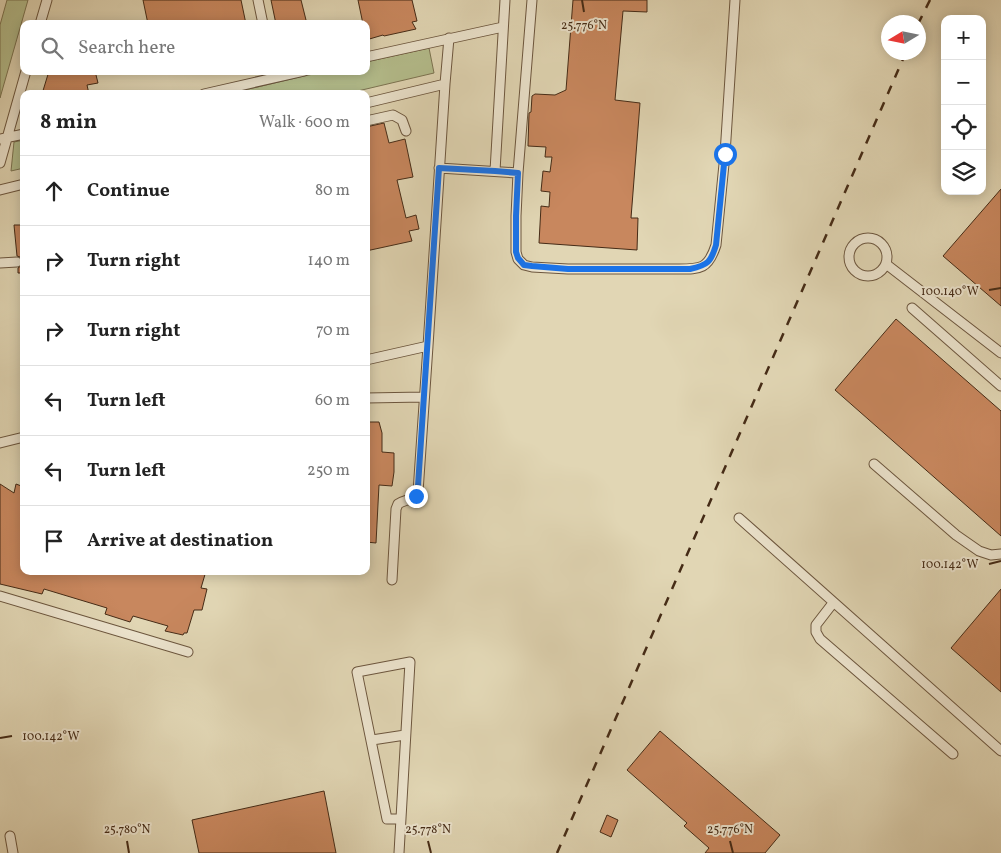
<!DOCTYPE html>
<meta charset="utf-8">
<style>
:root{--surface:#fff;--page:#f2f2f2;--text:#222;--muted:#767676;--line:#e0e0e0}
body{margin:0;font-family:Vollkorn,serif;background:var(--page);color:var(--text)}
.controls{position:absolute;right:15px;top:15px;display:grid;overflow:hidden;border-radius:10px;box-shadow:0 2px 12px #0003}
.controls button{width:45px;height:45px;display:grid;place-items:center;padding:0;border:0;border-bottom:1px solid var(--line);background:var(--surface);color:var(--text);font:25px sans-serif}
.compass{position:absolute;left:881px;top:15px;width:45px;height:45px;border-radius:50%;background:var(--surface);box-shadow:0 2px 12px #0003;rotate:260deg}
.stop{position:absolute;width:15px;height:15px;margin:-11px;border:4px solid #1a73e8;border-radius:50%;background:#fff}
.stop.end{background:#1a73e8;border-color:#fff;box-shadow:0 1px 5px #0008}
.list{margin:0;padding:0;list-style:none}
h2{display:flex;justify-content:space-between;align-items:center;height:65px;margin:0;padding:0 20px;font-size:21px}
h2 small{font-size:16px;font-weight:400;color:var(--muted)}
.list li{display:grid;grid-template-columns:32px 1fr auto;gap:15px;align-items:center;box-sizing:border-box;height:70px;padding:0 20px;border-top:1px solid var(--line)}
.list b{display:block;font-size:19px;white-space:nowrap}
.list em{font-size:16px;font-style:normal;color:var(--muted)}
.icon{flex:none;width:28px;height:28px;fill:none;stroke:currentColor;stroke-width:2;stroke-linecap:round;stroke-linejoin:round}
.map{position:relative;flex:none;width:1001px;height:853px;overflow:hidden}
.search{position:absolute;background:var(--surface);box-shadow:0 2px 12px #0003;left:20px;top:20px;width:350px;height:55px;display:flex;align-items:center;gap:12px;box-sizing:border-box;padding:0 18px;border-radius:10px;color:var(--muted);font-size:19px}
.panel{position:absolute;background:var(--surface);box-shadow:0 2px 12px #0003;left:20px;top:90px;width:350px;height:485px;border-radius:10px}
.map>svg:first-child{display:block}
</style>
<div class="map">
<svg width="1001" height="853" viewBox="0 0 1001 853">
<rect width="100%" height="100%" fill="#e1d6b4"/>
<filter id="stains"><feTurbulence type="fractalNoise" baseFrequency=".004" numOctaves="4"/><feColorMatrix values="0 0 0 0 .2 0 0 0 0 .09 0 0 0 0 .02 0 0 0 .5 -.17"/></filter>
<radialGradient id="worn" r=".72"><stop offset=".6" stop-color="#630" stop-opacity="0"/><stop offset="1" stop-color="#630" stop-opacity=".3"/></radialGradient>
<!-- green -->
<path fill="#b4bd8c" stroke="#7c7451" d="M7,0H28L0,98V25Z
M429,48L434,73L345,94H227L326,71H366V62Z
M24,140V168L11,171L14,142Z"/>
<!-- building -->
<path fill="#c8875e" stroke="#452b16" d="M143,0H241L246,24H148Z
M271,0H301L307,24H276Z
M358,0H412L417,21L412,22L416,29L384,36L383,35L366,40V24H363Z
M573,0H647V12L623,11L615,100L640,103L631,218H638L637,250L539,243L541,206L549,207L550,192L541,191L543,171L550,172L552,157H545L546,147L528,146L529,113L531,112L532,96L535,94L555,95L566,90Z
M49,71H95L98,83L87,85L89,94H42Z
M384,123L389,143L405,139L413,177L397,180L406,218L416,215L419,229L409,231L412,241L366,251V127Z
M1001,189V306L943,256Z
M14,225H24V273H18V268L22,265L23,261L20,257L17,256Z
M896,319L1001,411V536L835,390Z
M366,422H379L382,433V452L394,453V472L392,486L379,485L376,543L366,542Z
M0,484L14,493L16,484L24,487V571H206L201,588L207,589L202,610H194L187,633H184L183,635L165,631L168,626L133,616L130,622L105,614L107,608L44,589L42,594L0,584Z
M1001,589V692L951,648Z
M660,731L780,835L765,853H705L709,848L684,826L687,823L627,770Z
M324,791L336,853H199L192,820Z
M607,815L618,820L611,837L600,832Z"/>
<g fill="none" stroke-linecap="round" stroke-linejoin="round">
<defs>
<path id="minor" d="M258,0L263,24
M40,24L47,0
M366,57L503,27
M204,94L304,71
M366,103L445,84
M366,121L393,115L402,120L406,131
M0,139L24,134
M0,163L26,71
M439,168L518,173L516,216V252L518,259L524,265L532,267L568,269H676C700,269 708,270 716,245L725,154L735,0
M495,171L505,0
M518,173L532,0
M0,190L24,184
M849 257a19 19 0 1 1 38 0a19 19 0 1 1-38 0Z
M0,263L17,262
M886,264L1001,353
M912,308L1001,386
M366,360L428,346L445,84L449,38
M366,398L424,397
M0,443L24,437
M874,464L956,535L979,551L991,555L1001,554
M739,518L1001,751
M392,580L396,509L398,504C405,499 414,501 418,492L428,346
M0,596L188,652
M833,603L816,625V632L820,639L953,754
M372,740L405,735
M10,836L13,853
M399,853L410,662L357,672L387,819H401"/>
</defs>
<!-- minor casing -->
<use href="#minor" stroke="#6c563e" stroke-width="11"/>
<!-- minor -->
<use href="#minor" stroke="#ece4ce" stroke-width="9"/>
<!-- rail -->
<path stroke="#452b16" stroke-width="2.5" stroke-dasharray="9 9" stroke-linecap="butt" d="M918,24L930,0
M557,853L906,52"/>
</g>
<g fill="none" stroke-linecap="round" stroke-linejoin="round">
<!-- route -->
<path stroke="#1a73e8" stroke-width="6" d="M416,496L418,486L439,168L495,171L518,173L516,216V252L518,258L524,265L532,266L568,269H690C708,265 711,262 716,245L725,154"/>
</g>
<!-- ticks -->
<path fill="none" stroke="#452b16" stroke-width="2" d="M582,0L584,12M989,290L1001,288M989,564L1001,561M0,738L12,736M127,841L129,853M428,841L431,853M730,841L733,853"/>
<g font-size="12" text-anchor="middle" fill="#452b16" stroke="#ece4ce" stroke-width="4" stroke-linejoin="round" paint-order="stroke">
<text x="584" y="29">25.776°N</text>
<text x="950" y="295">100.140°W</text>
<text x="950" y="568">100.142°W</text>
<text x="51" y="740">100.142°W</text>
<text x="127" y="833">25.780°N</text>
<text x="428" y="833">25.778°N</text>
<text x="730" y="833">25.776°N</text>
</g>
<rect width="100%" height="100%" filter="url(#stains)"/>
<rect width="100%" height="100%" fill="url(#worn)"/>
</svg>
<div class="controls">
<button>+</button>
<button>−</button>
<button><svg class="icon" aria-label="locate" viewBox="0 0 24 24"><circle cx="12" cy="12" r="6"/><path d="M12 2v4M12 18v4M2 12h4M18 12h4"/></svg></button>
<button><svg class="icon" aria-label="layers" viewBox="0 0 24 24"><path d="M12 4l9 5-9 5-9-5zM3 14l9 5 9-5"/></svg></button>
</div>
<svg class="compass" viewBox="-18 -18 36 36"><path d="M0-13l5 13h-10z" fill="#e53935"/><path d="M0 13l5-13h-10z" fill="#767676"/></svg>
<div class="stop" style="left:725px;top:154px"></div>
<div class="stop end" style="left:416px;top:496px"></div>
<div class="search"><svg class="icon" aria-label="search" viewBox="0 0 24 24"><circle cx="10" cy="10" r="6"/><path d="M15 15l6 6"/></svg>Search here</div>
<section class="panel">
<h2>8 min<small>Walk · 600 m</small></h2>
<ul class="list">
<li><svg class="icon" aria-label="ahead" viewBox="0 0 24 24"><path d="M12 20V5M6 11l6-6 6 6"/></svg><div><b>Continue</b></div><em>80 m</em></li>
<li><svg class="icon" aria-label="right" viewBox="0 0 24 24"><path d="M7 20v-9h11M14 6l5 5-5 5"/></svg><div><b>Turn right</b></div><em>140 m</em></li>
<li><svg class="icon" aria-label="right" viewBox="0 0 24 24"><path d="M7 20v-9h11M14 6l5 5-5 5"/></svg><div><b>Turn right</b></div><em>70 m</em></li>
<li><svg class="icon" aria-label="left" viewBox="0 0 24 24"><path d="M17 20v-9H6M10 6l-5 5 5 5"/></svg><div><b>Turn left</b></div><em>60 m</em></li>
<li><svg class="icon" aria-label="left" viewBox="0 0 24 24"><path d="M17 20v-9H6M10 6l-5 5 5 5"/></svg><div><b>Turn left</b></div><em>250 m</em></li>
<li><svg class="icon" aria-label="arrive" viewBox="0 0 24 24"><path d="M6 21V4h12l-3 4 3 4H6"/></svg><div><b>Arrive at destination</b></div></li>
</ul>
</section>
</div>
